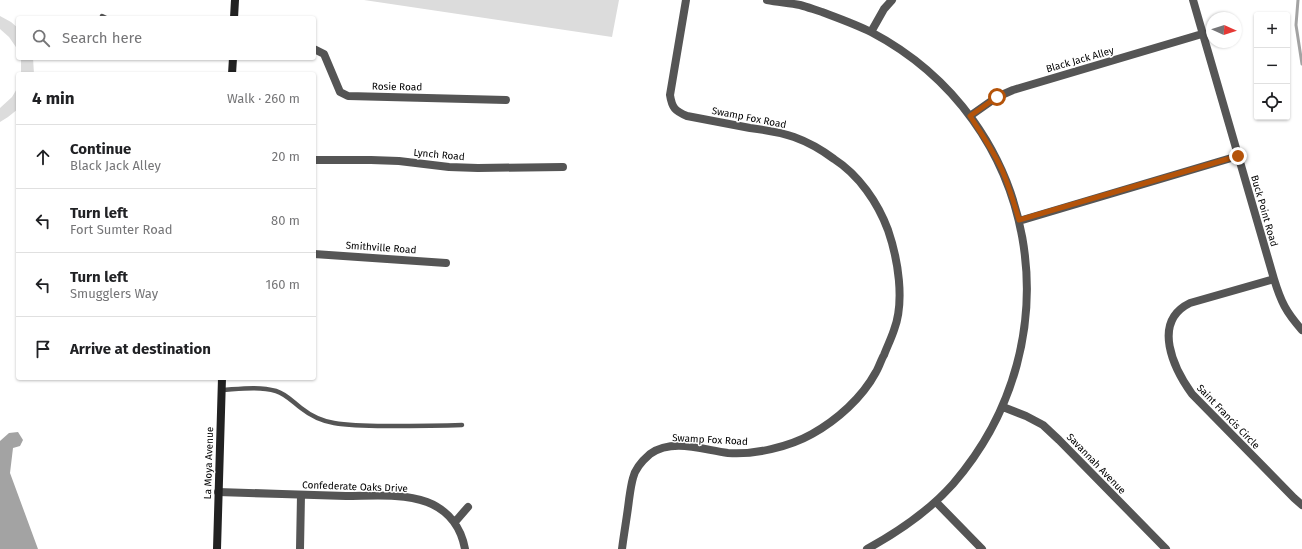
<!DOCTYPE html>
<meta charset="utf-8">
<style>
:root{--surface:#fff;--page:#f2f2f2;--text:#202124;--muted:#757577;--line:#e0e0e0}
body{margin:0;font-family:"Fira Sans",sans-serif;background:var(--page);color:var(--text)}
.controls{position:absolute;right:12px;top:12px;display:grid;overflow:hidden;border-radius:4px;box-shadow:0 1px 3px #0004}
.controls button{width:36px;height:36px;display:grid;place-items:center;padding:0;border:0;border-bottom:1px solid var(--line);background:var(--surface);color:var(--text);font:20px sans-serif}
.compass{position:absolute;left:1206px;top:12px;width:36px;height:36px;border-radius:50%;background:var(--surface);box-shadow:0 1px 3px #0004;rotate:93deg}
.stop{position:absolute;width:12px;height:12px;margin:-9px;border:3px solid #b45309;border-radius:50%;background:#fff}
.stop.end{background:#b45309;border-color:#fff;box-shadow:0 1px 4px #0008}
.list{margin:0;padding:0;list-style:none}
h2{display:flex;justify-content:space-between;align-items:center;height:52px;margin:0;padding:0 16px;font-size:17px}
h2 small{font-size:13px;font-weight:400;color:var(--muted)}
.list li{display:grid;grid-template-columns:26px 1fr auto;gap:12px;align-items:center;box-sizing:border-box;height:64px;padding:0 16px;border-top:1px solid var(--line)}
.list b{display:block;font-size:15px;white-space:nowrap}
.list p{margin:0;font-size:13px;white-space:nowrap;color:var(--muted)}
.list em{font-size:13px;font-style:normal;color:var(--muted)}
.icon{flex:none;width:22px;height:22px;fill:none;stroke:currentColor;stroke-width:2;stroke-linecap:round;stroke-linejoin:round}
.map{position:relative;flex:none;width:1302px;height:549px;overflow:hidden}
.search{position:absolute;background:var(--surface);box-shadow:0 1px 3px #0004;left:16px;top:16px;width:300px;height:44px;display:flex;align-items:center;gap:10px;box-sizing:border-box;padding:0 14px;border-radius:4px;color:var(--muted);font-size:15px}
.panel{position:absolute;background:var(--surface);box-shadow:0 1px 3px #0004;left:16px;top:72px;width:300px;height:308px;border-radius:4px}
.map>svg:first-child{display:block}
</style>
<div class="map">
<svg width="1302" height="549" viewBox="0 0 1302 549">
<rect width="100%" height="100%" fill="#fff"/>
<!-- green -->
<path fill="#dcdcdc" d="M364,0H619L612,37Z
M0,16L11,22L18,28V50L9,37L0,29Z
M21,58H33L34,74H21Z
M18,87V109L8,117L0,122V108L12,97Z"/>
<!-- water -->
<path fill="#a3a3a3" d="M18,432L23,440L20,446L13,448L10,473L38,549H0V441L9,433Z"/>
<g fill="none" stroke-linecap="round" stroke-linejoin="round">
<!-- stream -->
<path stroke="#a3a3a3" stroke-width="3" d="M1298,0L1296,25L1302,64"/>
<!-- lane -->
<path stroke="#555" stroke-width="4.5" d="M102,16L106,18
M222,390C239,389 259,386 276,391C286,394 293,402 301,408C311,416 322,421 334,423C351,426 368,426 386,426C411,426 436,426 462,425"/>
<!-- street -->
<path stroke="#555" stroke-width="8" d="M767,0C778,2 789,3 800,5C808,7 815,10 822,12C838,18 855,24 871,32C1040,121 1078,340 953,484C929,511 898,532 867,549
M1193,0L1274,279C1281,302 1286,312 1302,330
M871,32L884,9L892,0
M314,49L324,54L340,92L348,96L506,100
M970,116L997,97L1013,90L1202,34
M314,160H371L399,161L449,167L478,168L563,167
M1019,221L1238,156
M314,254L446,263
M1274,279L1190,303C1151,322 1174,369 1192,394L1294,498L1302,505
M1003,407L1026,416L1043,425L1059,440L1166,549
M218,492C261,493 303,495 346,496C371,496 403,493 427,502C448,510 461,527 465,549
M936,502L982,549
M455,522L468,507
M300,549L301,495
M622,549C624,533 627,517 629,500C630,493 631,485 633,478C635,469 643,460 650,454C673,438 703,450 728,453C754,455 789,447 812,434C837,420 862,398 876,372C879,367 881,360 884,355C887,347 891,339 894,330C905,301 898,259 888,230C878,203 859,175 834,159C822,150 808,142 794,137C780,132 765,130 750,128C729,124 708,120 687,116C675,111 672,108 670,95L686,0"/>
<!-- secondary -->
<path stroke="#222" stroke-width="8" d="M234,18L235,0
M232,74L233,58
M217,549L222,378"/>
</g>
<g fill="none" stroke-linecap="round" stroke-linejoin="round">
<!-- route -->
<path stroke="#b45309" stroke-width="5" d="M997,97L970,116C981,133 993,150 1002,170C1009,186 1014,203 1019,220L1238,156"/>
</g>
<g text-anchor="middle" dominant-baseline="central" stroke-width="3" stroke-linejoin="round" paint-order="stroke">
<!-- street labels -->
<g font-size="10" fill="#000" stroke="#fff">
<text transform="translate(1080 60) rotate(-16)">Black Jack Alley</text>
<text transform="translate(397 87) rotate(1)">Rosie Road</text>
<text transform="translate(749 118) rotate(11)">Swamp Fox Road</text>
<text transform="translate(439 155) rotate(5)">Lynch Road</text>
<text transform="translate(1264 211) rotate(74)">Buck Point Road</text>
<text transform="translate(381 248) rotate(4)">Smithville Road</text>
<text transform="translate(1228 417) rotate(46)">Saint Francis Circle</text>
<text transform="translate(710 440) rotate(3)">Swamp Fox Road</text>
<text transform="translate(209 463) rotate(-88)">La Moya Avenue</text>
<text transform="translate(1096 464) rotate(46)">Savannah Avenue</text>
<text transform="translate(355 487) rotate(2)">Confederate Oaks Drive</text>
</g>
</g>
</svg>
<div class="controls">
<button>+</button>
<button>−</button>
<button><svg class="icon" aria-label="locate" viewBox="0 0 24 24"><circle cx="12" cy="12" r="6"/><path d="M12 2v4M12 18v4M2 12h4M18 12h4"/></svg></button>
</div>
<svg class="compass" viewBox="-18 -18 36 36"><path d="M0-13l5 13h-10z" fill="#e53935"/><path d="M0 13l5-13h-10z" fill="#757577"/></svg>
<div class="stop" style="left:997px;top:97px"></div>
<div class="stop end" style="left:1238px;top:156px"></div>
<div class="search"><svg class="icon" aria-label="search" viewBox="0 0 24 24"><circle cx="10" cy="10" r="6"/><path d="M15 15l6 6"/></svg>Search here</div>
<section class="panel">
<h2>4 min<small>Walk · 260 m</small></h2>
<ul class="list">
<li><svg class="icon" aria-label="ahead" viewBox="0 0 24 24"><path d="M12 20V5M6 11l6-6 6 6"/></svg><div><b>Continue</b><p>Black Jack Alley</p></div><em>20 m</em></li>
<li><svg class="icon" aria-label="left" viewBox="0 0 24 24"><path d="M17 20v-9H6M10 6l-5 5 5 5"/></svg><div><b>Turn left</b><p>Fort Sumter Road</p></div><em>80 m</em></li>
<li><svg class="icon" aria-label="left" viewBox="0 0 24 24"><path d="M17 20v-9H6M10 6l-5 5 5 5"/></svg><div><b>Turn left</b><p>Smugglers Way</p></div><em>160 m</em></li>
<li><svg class="icon" aria-label="arrive" viewBox="0 0 24 24"><path d="M6 21V4h12l-3 4 3 4H6"/></svg><div><b>Arrive at destination</b></div></li>
</ul>
</section>
</div>
